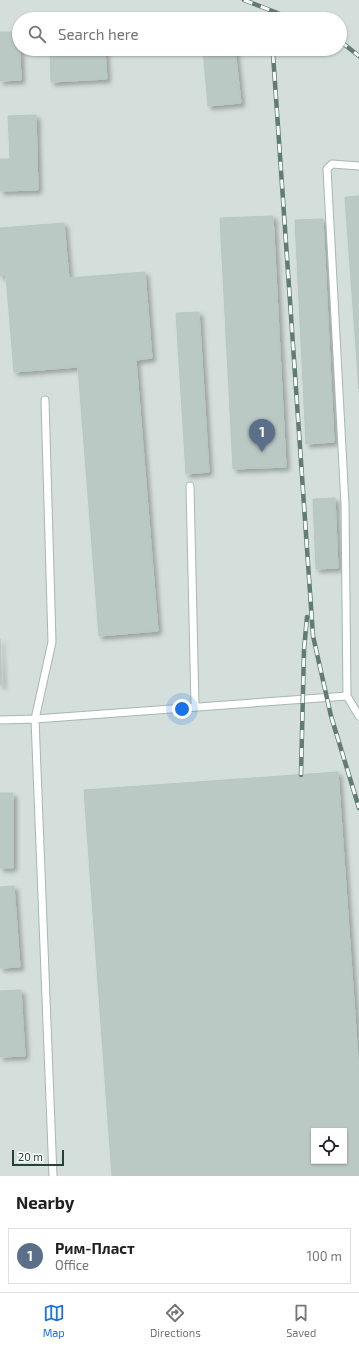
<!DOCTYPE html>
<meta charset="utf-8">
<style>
:root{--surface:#fff;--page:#f2f2f2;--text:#202124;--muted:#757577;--line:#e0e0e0;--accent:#1a73e8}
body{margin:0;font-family:"Exo 2",sans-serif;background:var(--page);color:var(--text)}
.controls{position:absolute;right:12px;bottom:12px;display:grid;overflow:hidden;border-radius:0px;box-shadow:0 1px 3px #0004}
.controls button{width:36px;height:36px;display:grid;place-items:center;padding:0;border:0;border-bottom:1px solid var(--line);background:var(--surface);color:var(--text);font:20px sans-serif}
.scale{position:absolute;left:12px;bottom:10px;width:52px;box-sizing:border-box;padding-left:4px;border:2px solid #254139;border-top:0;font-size:11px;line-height:14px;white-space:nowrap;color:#254139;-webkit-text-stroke:3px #f7fbf9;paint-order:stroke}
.you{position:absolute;left:182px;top:709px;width:14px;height:14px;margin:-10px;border:3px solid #fff;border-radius:50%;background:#1a73e8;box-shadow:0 0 0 6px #1a73e833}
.badge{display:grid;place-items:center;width:26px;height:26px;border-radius:50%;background:var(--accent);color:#fff;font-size:13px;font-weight:700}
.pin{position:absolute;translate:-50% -33px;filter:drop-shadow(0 1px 2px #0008)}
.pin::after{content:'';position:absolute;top:21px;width:14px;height:12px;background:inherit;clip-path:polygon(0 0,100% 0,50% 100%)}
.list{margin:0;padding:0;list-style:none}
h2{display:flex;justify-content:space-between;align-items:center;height:52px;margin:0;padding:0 16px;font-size:17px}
h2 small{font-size:13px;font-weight:400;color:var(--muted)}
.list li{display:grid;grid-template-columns:26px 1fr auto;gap:12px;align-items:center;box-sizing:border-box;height:56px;margin:0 8px 8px;padding:0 8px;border:1px solid var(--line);border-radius:0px}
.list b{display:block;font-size:15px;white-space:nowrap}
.list p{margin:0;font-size:13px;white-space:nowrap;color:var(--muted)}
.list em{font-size:13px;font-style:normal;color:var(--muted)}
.icon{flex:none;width:22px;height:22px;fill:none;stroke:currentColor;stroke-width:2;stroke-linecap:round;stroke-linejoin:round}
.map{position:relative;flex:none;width:359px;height:1176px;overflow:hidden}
.search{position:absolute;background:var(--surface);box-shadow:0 1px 3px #0004;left:12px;right:12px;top:12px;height:44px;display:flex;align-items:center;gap:10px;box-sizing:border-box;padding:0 14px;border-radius:22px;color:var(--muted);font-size:15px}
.sheet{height:116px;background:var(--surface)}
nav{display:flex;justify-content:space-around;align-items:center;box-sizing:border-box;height:56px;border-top:1px solid var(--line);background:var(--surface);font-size:11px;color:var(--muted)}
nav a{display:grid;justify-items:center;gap:2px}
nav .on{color:var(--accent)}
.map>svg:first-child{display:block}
</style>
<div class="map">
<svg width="359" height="1176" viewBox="0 0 359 1176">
<defs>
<filter id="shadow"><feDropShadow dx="3.5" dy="3.5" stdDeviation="2" flood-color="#0004"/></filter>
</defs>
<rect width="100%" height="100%" fill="#e6efeb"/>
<!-- built -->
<path fill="#d4deda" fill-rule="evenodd" d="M0,0H359V1176H0ZM19,19H340V49H19ZM314,1131H344V1161H314Z"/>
<!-- building -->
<path fill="#bbc9c4" stroke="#b8c8c2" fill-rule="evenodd" filter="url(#shadow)" d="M232,16V19H205Z
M0,32H19L21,80L0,81Z
M50,49H105L107,79L51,82Z
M203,49H235L241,103L208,106Z
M36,115L38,190L0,191V159H10L8,116Z
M359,196V389L345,197Z
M273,216L286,467L233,469L220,218Z
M323,219L334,442L306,444L295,220Z
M64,223L69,278L145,272L152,358L136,360L158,631L99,636L78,367L14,372L6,275L0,276V228Z
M199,312L209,472L186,474L176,313Z
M335,498L338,568L316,569L313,499Z
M0,639L2,685H0Z
M338,772L359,1073V1176H112L84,790ZM314,1131H344V1161H314Z
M0,793H13V868H0Z
M14,886L20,967L0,968V887Z
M21,990L25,1056L0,1057V991Z"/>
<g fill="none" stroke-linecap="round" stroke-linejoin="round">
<defs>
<path id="service" d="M45,400L52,642L35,719L53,1176
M190,486L195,707
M347,696L345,504L327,169L332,164L359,166
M0,720L35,719L347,696L359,716"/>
</defs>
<!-- service casing -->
<use href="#service" stroke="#a8b7b2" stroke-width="9"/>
<!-- service -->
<use href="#service" stroke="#fff" stroke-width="7"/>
<defs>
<path id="rail" d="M244,0L293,19
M340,41L359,56
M273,54L313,636L331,716L359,808
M301,775L304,650L307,617"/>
</defs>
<!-- rail casing -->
<use href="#rail" stroke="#607c74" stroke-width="4.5"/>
<!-- rail -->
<use href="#rail" stroke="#f7fbf9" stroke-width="3" stroke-dasharray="9" stroke-linecap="butt"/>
</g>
</svg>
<div class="controls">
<button><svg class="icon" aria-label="locate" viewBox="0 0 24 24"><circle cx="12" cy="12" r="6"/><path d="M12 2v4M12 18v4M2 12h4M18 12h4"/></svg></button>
</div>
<div class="scale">20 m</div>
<div class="you"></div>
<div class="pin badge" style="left:262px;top:452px;background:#5c6f8a">1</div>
<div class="search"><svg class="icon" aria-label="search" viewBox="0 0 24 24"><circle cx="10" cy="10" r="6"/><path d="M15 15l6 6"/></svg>Search here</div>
</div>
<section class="sheet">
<h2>Nearby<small></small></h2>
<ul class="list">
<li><span class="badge" style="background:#5c6f8a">1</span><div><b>Рим-Пласт</b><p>Office</p></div><em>100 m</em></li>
</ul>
</section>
<nav>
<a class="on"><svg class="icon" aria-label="map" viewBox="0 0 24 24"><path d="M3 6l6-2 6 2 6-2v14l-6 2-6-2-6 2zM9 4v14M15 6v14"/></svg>Map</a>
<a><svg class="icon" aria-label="directions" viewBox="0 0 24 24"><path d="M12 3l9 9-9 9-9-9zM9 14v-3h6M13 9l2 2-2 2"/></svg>Directions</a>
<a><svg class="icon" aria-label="saved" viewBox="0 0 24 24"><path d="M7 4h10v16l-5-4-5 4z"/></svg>Saved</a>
</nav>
